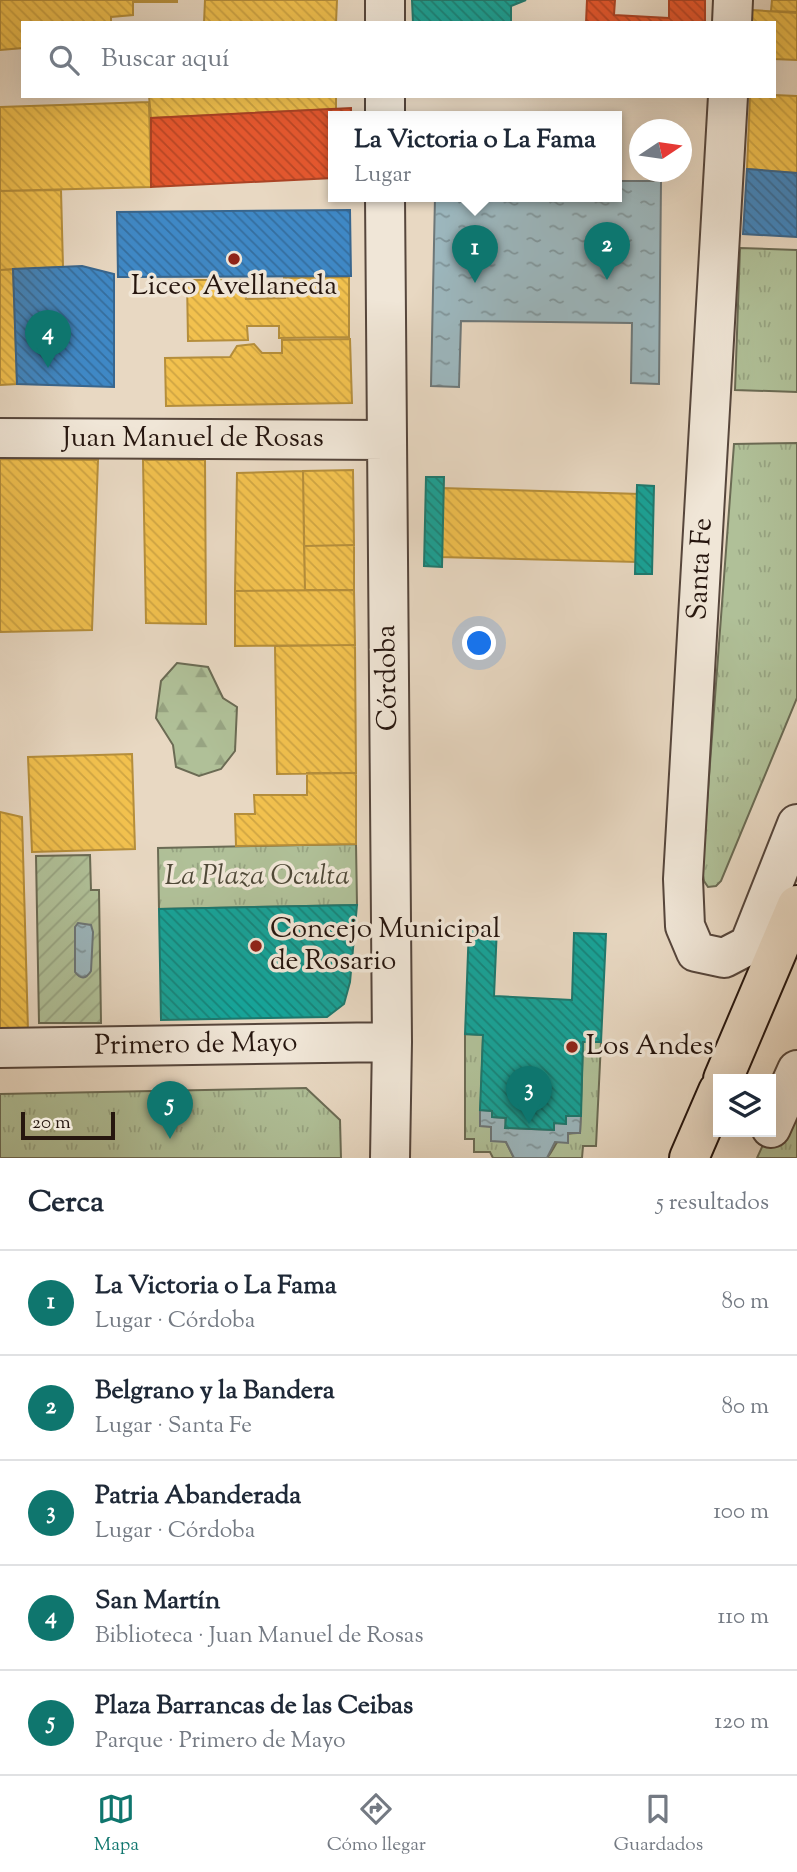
<!DOCTYPE html>
<html lang="es">
<meta charset="utf-8">
<style>
:root{--surface:#fff;--page:#f2f2f3;--text:#1f2937;--muted:#747a83;--line:#e0e1e3;--accent:#0f766e}
body{margin:0;font-family:"Sorts Mill Goudy",serif;background:var(--page);color:var(--text)}
.controls{position:absolute;right:21px;bottom:21px;display:grid;overflow:hidden;border-radius:0px;box-shadow:0 7px 28px #0002}
.controls button{width:63px;height:63px;display:grid;place-items:center;padding:0;border:0;border-bottom:2px solid var(--line);background:var(--surface);color:var(--text);font:35px sans-serif}
.compass{position:absolute;left:629px;top:119px;width:63px;height:63px;border-radius:50%;background:var(--surface);box-shadow:0 7px 28px #0002;rotate:77deg}
.scale{position:absolute;left:21px;bottom:18px;width:94px;box-sizing:border-box;padding-left:7px;border:4px solid #26160f;border-top:0;font-size:19px;line-height:24px;white-space:nowrap;color:#26160f;-webkit-text-stroke:5px #f0e6d7;paint-order:stroke}
.you{position:absolute;left:480px;top:644px;width:24px;height:24px;margin:-18px;border:5px solid #fff;border-radius:50%;background:#1a73e8;box-shadow:0 0 0 10px #1a73e833}
.badge{display:grid;place-items:center;width:46px;height:46px;border-radius:50%;background:var(--accent);color:#fff;font-size:23px;font-weight:700}
.pin{position:absolute;translate:-50% -58px;filter:drop-shadow(0 2px 4px #0008)}
.pin::after{content:'';position:absolute;top:37px;width:24px;height:21px;background:inherit;clip-path:polygon(0 0,100% 0,50% 100%)}
.popup{position:absolute;left:328px;top:111px;width:294px;height:91px;box-sizing:border-box;display:grid;place-content:center;border-radius:0px;background:var(--surface);filter:drop-shadow(0 2px 5px #0005);font-size:23px;white-space:nowrap;color:var(--muted)}
.popup b{font-size:26px;color:var(--text)}
.popup::after{content:'';position:absolute;left:50%;top:100%;margin-left:-14px;border:14px solid transparent;border-top-color:var(--surface)}
.list{margin:0;padding:0;list-style:none}
h2{display:flex;justify-content:space-between;align-items:center;height:91px;margin:0;padding:0 28px;font-size:30px}
h2 small{font-size:23px;font-weight:400;color:var(--muted)}
.list li{display:grid;grid-template-columns:46px 1fr auto;gap:21px;align-items:center;box-sizing:border-box;height:105px;padding:0 28px;border-top:2px solid var(--line)}
.list b{display:block;font-size:26px;white-space:nowrap}
.list p{margin:0;font-size:23px;white-space:nowrap;color:var(--muted)}
.list em{font-size:23px;font-style:normal;color:var(--muted)}
.icon{flex:none;width:38px;height:38px;fill:none;stroke:currentColor;stroke-width:2;stroke-linecap:round;stroke-linejoin:round}
.map{position:relative;flex:none;width:797px;height:1158px;overflow:hidden}
.search{position:absolute;background:var(--surface);box-shadow:0 7px 28px #0002;left:21px;right:21px;top:21px;height:77px;display:flex;align-items:center;gap:18px;box-sizing:border-box;padding:0 24px;border-radius:0px;color:var(--muted);font-size:26px}
.sheet{height:616px;background:var(--surface)}
nav{display:flex;justify-content:space-around;align-items:center;box-sizing:border-box;height:98px;border-top:2px solid var(--line);background:var(--surface);font-size:19px;color:var(--muted)}
nav a{display:grid;justify-items:center;gap:4px}
nav .on{color:var(--accent)}
.map>svg:first-child{display:block}
</style>
<div class="map">
<svg width="797" height="1158" viewBox="0 0 797 1158">
<defs>
<pattern id="grass-tufts" width="24" height="20" patternUnits="userSpaceOnUse" patternTransform="scale(1.75)"><rect width="24" height="20" fill="#b0c098"/><path d="M3 7l-1-3M5 7V3M7 7l1-3M15 17l-1-3M17 17v-4M19 17l1-3" fill="none" stroke="#97a482"/></pattern>
<pattern id="forest-firs" width="22" height="20" patternUnits="userSpaceOnUse" patternTransform="scale(1.75)"><rect width="22" height="20" fill="#b0c098"/><path d="M5 1l3.5 6h-7zM16 11l3.5 6h-7z" fill="#97a482"/></pattern>
<pattern id="garden-furrows" width="10" height="10" patternUnits="userSpaceOnUse" patternTransform="scale(1.75)"><rect width="10" height="10" fill="#b0c098"/><path d="M-1 1l2-2M0 10L10 0M9 11l2-2" fill="none" stroke="#97a482"/></pattern>
<pattern id="water-ripples" width="26" height="14" patternUnits="userSpaceOnUse" patternTransform="scale(1.75)"><rect width="26" height="14" fill="#9cb7be"/><path d="M2 4q2-2 4 0t4 0M15 11q2-2 4 0t4 0" fill="none" stroke="#7f9499"/></pattern>
<pattern id="homes-back-hatch" width="6" height="6" patternUnits="userSpaceOnUse" patternTransform="scale(1.75)"><rect width="6" height="6" fill="#f2c14e"/><path d="M-1 5l2 2M0 0l6 6M5-1l2 2" fill="none" stroke="#cfa543"/></pattern>
<pattern id="shops-back-hatch" width="6" height="6" patternUnits="userSpaceOnUse" patternTransform="scale(1.75)"><rect width="6" height="6" fill="#e4572e"/><path d="M-1 5l2 2M0 0l6 6M5-1l2 2" fill="none" stroke="#b94726"/></pattern>
<pattern id="schools-back-hatch" width="6" height="6" patternUnits="userSpaceOnUse" patternTransform="scale(1.75)"><rect width="6" height="6" fill="#3f88c5"/><path d="M-1 5l2 2M0 0l6 6M5-1l2 2" fill="none" stroke="#356e9e"/></pattern>
<pattern id="public-back-hatch" width="6" height="6" patternUnits="userSpaceOnUse" patternTransform="scale(1.75)"><rect width="6" height="6" fill="#17a398"/><path d="M-1 5l2 2M0 0l6 6M5-1l2 2" fill="none" stroke="#15847a"/></pattern>
</defs>
<rect width="100%" height="100%" fill="#e8d8c2"/>
<filter id="stains"><feTurbulence type="fractalNoise" baseFrequency=".00286" numOctaves="4"/><feColorMatrix values="0 0 0 0 .2 0 0 0 0 .09 0 0 0 0 .02 0 0 0 .5 -.17"/></filter>
<radialGradient id="worn" r=".72"><stop offset=".6" stop-color="#630" stop-opacity="0"/><stop offset="1" stop-color="#630" stop-opacity=".3"/></radialGradient>
<!-- grass -->
<path fill="url(#grass-tufts)" stroke="#6b6b54" stroke-width="2" d="M740,248L797,250V392L735,390Z
M797,443V698L721,881L716,886L708,887L704,881L702,870L734,444Z
M356,844L357,905L159,909L158,848Z
M465,1034L483,1035L480,1126H492L506,1142L514,1158H493L490,1152H474V1139H465Z
M583,1042H601L596,1146H583L582,1158H547C559,1143 556,1132 580,1133Z
M797,1070V1158H757Z
M306,1088L340,1120L341,1158H0V1094Z"/>
<!-- forest -->
<path fill="url(#forest-firs)" stroke="#6b6b54" stroke-width="2" d="M177,663L208,667L223,698L237,707L235,751L221,769L199,776L176,767L173,745L156,718L161,681Z"/>
<!-- garden -->
<path fill="url(#garden-furrows)" stroke="#6b6b54" stroke-width="2" d="M90,855L91,890H99L101,1023H39L36,856Z"/>
<!-- water -->
<path fill="url(#water-ripples)" stroke="#6d7778" stroke-width="2" d="M617,181H661L659,384L631,383L632,323L461,321L459,387L431,386L435,197H617Z
M78,923L91,925L93,932L91,971C86,979 81,980 75,972V927Z
M480,1110L492,1111L493,1117L505,1118L506,1128L553,1130L554,1123L566,1124V1116H581L580,1133H568V1143L555,1142L547,1158H514L506,1142L491,1141V1127L480,1126Z"/>
<!-- homes -->
<path fill="url(#homes-back-hatch)" stroke="#b58e3b" stroke-width="2" d="M0,0H133V15L111,17V23H23V48L0,50Z
M134,0H177V2H134Z
M205,0H337L336,23H204Z
M772,0H797V12L771,11Z
M752,10L797,13V60L774,59V23H752Z
M774,95L797,96V173L747,169L750,96Z
M149,96H336V109L151,118Z
M149,102L151,187L0,191V107Z
M61,190L63,267L0,270V191Z
M13,269L17,384L0,385V270Z
M349,277V337L279,338V326H247L248,340L188,341L187,280H245L246,299L285,298L284,278Z
M350,339L352,403L166,406L165,358L230,357L237,346L254,344L262,353H282V340Z
M0,459L98,460L92,630L0,632Z
M143,460H205L206,624L146,623Z
M353,470L354,545L304,546L303,471Z
M303,471L305,590L235,591L237,473Z
M441,488L640,494L638,562L439,557Z
M354,545V590H305L304,546Z
M354,590L355,645L235,646V591Z
M355,645L356,773L277,774L275,646Z
M132,754L135,849L32,852L28,757Z
M307,773H356V844L236,846L235,814H255L254,795H307Z
M0,812L22,817L28,1031H0Z"/>
<!-- shops -->
<path fill="url(#shops-back-hatch)" stroke="#ab4425" stroke-width="2" d="M587,0H615L614,15L669,18V0H705V23H586Z
M351,108V117H333V178L151,187V118Z"/>
<!-- schools -->
<path fill="url(#schools-back-hatch)" stroke="#38668e" stroke-width="2" d="M747,169L797,173V237L743,234Z
M350,210L351,276L118,277L117,212Z
M82,266L114,274V387L17,384L13,269Z"/>
<!-- public -->
<path fill="url(#public-back-hatch)" stroke="#1c796f" stroke-width="2" d="M412,0H526L511,6V23H413Z
M426,477H444L442,567L424,566Z
M637,485L654,486L652,574H635Z
M357,905L350,982L344,1004L327,1017L161,1020L159,909Z
M469,926L497,927L494,996L572,1000L574,933L606,934L601,1042H583L581,1116H566V1124L554,1123V1130L505,1128L506,1118L492,1117V1111L480,1110L483,1035L465,1034Z"/>
<g fill="none" stroke-linecap="round" stroke-linejoin="round">
<defs>
<path id="street" d="M385,0V23
M732,23L733,0
M385,96V117
M728,96L683,879L685,926L696,952L724,958L749,945L797,824
M385,197L392,1042L390,1158
M0,438L386,440
M0,1048L392,1042
M771,1128L797,1070"/>
<path id="primary" d="M723,1079L797,905
M689,1158L718,1091"/>
</defs>
<!-- street casing -->
<use href="#street" stroke="#56463c" stroke-width="42"/>
<!-- primary casing -->
<use href="#primary" stroke="#26160f" stroke-width="42"/>
<!-- street -->
<use href="#street" stroke="#f0e6d7" stroke-width="38"/>
<!-- primary -->
<use href="#primary" stroke="#e8d8c2" stroke-width="38"/>
</g>
<!-- markers -->
<g fill="#8f2418" stroke="#f0e6d7" stroke-width="2.5">
<circle cx="234" cy="259" r="7"/>
<circle cx="256" cy="946" r="7"/>
<circle cx="572" cy="1047" r="7"/>
</g>
<g text-anchor="middle" dominant-baseline="central" stroke-width="7" stroke-linejoin="round" paint-order="stroke">
<!-- poi labels -->
<g font-size="28" fill="#26160f" stroke="#f0e6d7" text-anchor="start">
<text x="234" y="287" text-anchor="middle">Liceo Avellaneda</text>
<text x="270" y="930">Concejo Municipal<tspan x="270" dy="32">de Rosario</tspan></text>
<text x="586" y="1047">Los Andes</text>
</g>
<!-- street labels -->
<g font-size="28" fill="#26160f" stroke="#f0e6d7">
<text x="193" y="439">Juan Manuel de Rosas</text>
<text transform="translate(701 569) rotate(-87)">Santa Fe</text>
<text transform="translate(388 678) rotate(-91)">Córdoba</text>
<text transform="translate(196 1045) rotate(-1)">Primero de Mayo</text>
</g>
<!-- park labels -->
<g font-size="28" font-style="italic" fill="#4f4938" stroke="#f0e6d7">
<text x="257" y="877">La Plaza Oculta</text>
</g>
</g>
<rect width="100%" height="100%" filter="url(#stains)"/>
<rect width="100%" height="100%" fill="url(#worn)"/>
</svg>
<div class="controls">
<button><svg class="icon" aria-label="layers" viewBox="0 0 24 24"><path d="M12 4l9 5-9 5-9-5zM3 14l9 5 9-5"/></svg></button>
</div>
<svg class="compass" viewBox="-18 -18 36 36"><path d="M0-13l5 13h-10z" fill="#e53935"/><path d="M0 13l5-13h-10z" fill="#747a83"/></svg>
<div class="scale">20 m</div>
<div class="you"></div>
<div class="pin badge" style="left:475px;top:283px">1</div>
<div class="popup"><b>La Victoria o La Fama</b>Lugar</div>
<div class="pin badge" style="left:607px;top:280px">2</div>
<div class="pin badge" style="left:529px;top:1124px">3</div>
<div class="pin badge" style="left:48px;top:368px">4</div>
<div class="pin badge" style="left:170px;top:1139px">5</div>
<div class="search"><svg class="icon" aria-label="search" viewBox="0 0 24 24"><circle cx="10" cy="10" r="6"/><path d="M15 15l6 6"/></svg>Buscar aquí</div>
</div>
<section class="sheet">
<h2>Cerca<small>5 resultados</small></h2>
<ul class="list">
<li><span class="badge">1</span><div><b>La Victoria o La Fama</b><p>Lugar · Córdoba</p></div><em>80 m</em></li>
<li><span class="badge">2</span><div><b>Belgrano y la Bandera</b><p>Lugar · Santa Fe</p></div><em>80 m</em></li>
<li><span class="badge">3</span><div><b>Patria Abanderada</b><p>Lugar · Córdoba</p></div><em>100 m</em></li>
<li><span class="badge">4</span><div><b>San Martín</b><p>Biblioteca · Juan Manuel de Rosas</p></div><em>110 m</em></li>
<li><span class="badge">5</span><div><b>Plaza Barrancas de las Ceibas</b><p>Parque · Primero de Mayo</p></div><em>120 m</em></li>
</ul>
</section>
<nav>
<a class="on"><svg class="icon" aria-label="map" viewBox="0 0 24 24"><path d="M3 6l6-2 6 2 6-2v14l-6 2-6-2-6 2zM9 4v14M15 6v14"/></svg>Mapa</a>
<a><svg class="icon" aria-label="directions" viewBox="0 0 24 24"><path d="M12 3l9 9-9 9-9-9zM9 14v-3h6M13 9l2 2-2 2"/></svg>Cómo llegar</a>
<a><svg class="icon" aria-label="saved" viewBox="0 0 24 24"><path d="M7 4h10v16l-5-4-5 4z"/></svg>Guardados</a>
</nav>
